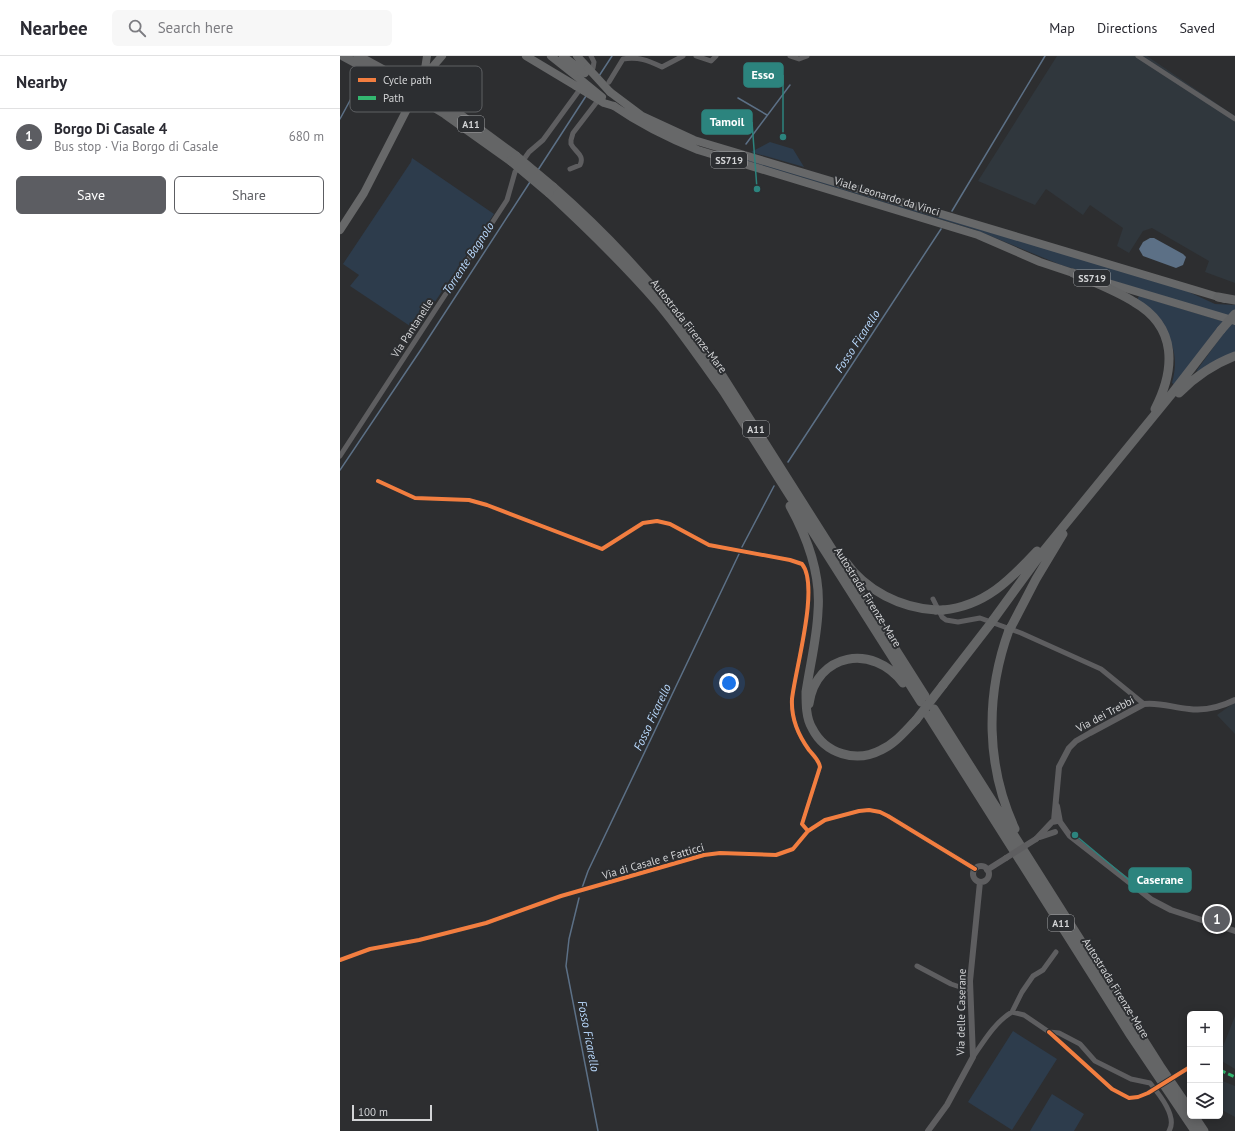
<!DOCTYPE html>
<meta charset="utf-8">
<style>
:root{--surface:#fff;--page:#f7f7f7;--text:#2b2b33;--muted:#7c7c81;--line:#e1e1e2;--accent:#5c5d62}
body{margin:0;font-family:"PT Sans",sans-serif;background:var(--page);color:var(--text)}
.controls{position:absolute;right:12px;bottom:12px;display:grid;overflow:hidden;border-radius:6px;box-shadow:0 2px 10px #0003}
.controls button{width:36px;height:36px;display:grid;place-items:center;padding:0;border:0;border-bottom:1px solid var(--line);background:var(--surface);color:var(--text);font:20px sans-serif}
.scale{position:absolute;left:12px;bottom:10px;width:80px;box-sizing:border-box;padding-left:4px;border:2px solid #d3d4d6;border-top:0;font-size:11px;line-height:14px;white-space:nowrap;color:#d3d4d6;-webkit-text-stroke:3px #2c2e31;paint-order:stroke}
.you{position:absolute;left:389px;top:627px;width:14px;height:14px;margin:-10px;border:3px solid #fff;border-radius:50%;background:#1a73e8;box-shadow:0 0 0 6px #1a73e833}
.badge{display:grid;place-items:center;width:26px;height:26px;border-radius:50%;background:var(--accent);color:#fff;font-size:13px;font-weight:700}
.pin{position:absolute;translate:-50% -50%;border:2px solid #fff;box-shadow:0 1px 4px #0006}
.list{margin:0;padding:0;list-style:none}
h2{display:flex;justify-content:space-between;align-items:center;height:52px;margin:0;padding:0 16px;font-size:17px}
h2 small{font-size:13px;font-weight:400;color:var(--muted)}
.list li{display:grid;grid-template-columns:26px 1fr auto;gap:12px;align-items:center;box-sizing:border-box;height:56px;padding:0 16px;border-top:1px solid var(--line)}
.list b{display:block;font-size:15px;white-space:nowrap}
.list p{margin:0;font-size:13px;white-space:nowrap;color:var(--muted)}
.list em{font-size:13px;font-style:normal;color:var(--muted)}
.actions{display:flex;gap:8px;padding:12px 16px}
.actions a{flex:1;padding:9px 0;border:1px solid var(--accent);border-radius:6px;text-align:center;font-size:14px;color:var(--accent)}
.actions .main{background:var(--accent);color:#fff}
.icon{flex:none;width:22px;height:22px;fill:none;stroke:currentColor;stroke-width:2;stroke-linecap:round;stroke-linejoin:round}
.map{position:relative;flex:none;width:895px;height:1075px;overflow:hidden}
header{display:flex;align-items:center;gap:24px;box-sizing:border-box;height:56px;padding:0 20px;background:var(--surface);border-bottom:1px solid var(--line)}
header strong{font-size:19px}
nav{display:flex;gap:22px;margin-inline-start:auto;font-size:14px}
.search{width:280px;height:36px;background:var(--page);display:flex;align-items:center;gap:10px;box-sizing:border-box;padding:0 14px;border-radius:6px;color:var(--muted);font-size:15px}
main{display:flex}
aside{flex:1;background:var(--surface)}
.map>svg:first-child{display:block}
</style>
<header>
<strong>Nearbee</strong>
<div class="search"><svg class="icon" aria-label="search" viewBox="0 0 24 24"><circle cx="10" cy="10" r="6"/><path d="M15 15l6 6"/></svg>Search here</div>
<nav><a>Map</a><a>Directions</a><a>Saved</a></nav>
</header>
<main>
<aside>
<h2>Nearby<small></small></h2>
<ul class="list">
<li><span class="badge">1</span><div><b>Borgo Di Casale 4</b><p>Bus stop · Via Borgo di Casale</p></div><em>680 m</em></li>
</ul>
<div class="actions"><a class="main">Save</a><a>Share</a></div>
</aside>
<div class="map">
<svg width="895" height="1075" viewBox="0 0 895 1075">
<rect width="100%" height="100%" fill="#2d2e30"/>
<!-- built -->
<path fill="#30373d" d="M717,0H807L895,60V227L865,216L869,205L812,172L803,175L789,197L777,190L783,172L750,149L743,159L706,133L695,149L638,125Z
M895,646V678L877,659Z
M895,960V1013L880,1004V998Z
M880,1024L895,1030V1061L880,1053Z"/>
<!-- green -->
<path fill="#2d3c4c" d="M430,86L453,93L464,111L411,96Z
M377,94L840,232L875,248L895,249V262L721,209L636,174L377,96Z
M72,102L154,158L76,274L10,230L19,219L3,208L71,106Z
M799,240L895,269V297L859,318L857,314L883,278L835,329L832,327C843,287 822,271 797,244Z
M673,975L717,1003L672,1074L628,1046Z
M712,1038L744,1058L734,1075H690Z"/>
<!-- water -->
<path fill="#5c7086" d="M810,182H814L843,198L846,201L843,209L836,212L803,200L799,193L803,186Z"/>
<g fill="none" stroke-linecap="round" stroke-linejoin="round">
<!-- stream -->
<path stroke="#5c7086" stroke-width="1.5" d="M259,20L272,0
M398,42L427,59
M0,63L20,26
M406,88L450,29
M198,114L246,40
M612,155L705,0
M448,406L601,173
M0,414L82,292L190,126
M402,491L434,430
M242,832L248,815L399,498
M239,842L229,883L226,910L258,1075"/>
<!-- minor -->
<path stroke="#5e5e60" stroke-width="5" d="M251,0L254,6L253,12
M356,0L371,5L376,0
M450,0L459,3L467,0
M798,0L895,63
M269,26L283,3C298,0 309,5 322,11L343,0
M230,113L240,109C245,99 235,96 231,88V84L233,77L256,47
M0,400L167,144L175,116L189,96L203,84L238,36
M38,425L75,442L129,444L147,449L262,493L303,467L317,465L330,468L369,489L450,504L462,508C480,530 455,614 452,643C451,662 458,679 469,694C474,700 479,704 480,711L462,768L468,775
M593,543L602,561L606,564L618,566L640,562L681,577L761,613L804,648
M0,904L30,893L79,884L146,867L221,840L364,799L380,797L436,799L453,793L468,775L485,764L519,755L529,754L540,756L548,760L635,813
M577,910L611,928L629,934
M672,956L682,936L693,920L703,914L716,896
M633,1001C644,985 655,966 672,956L684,959L709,976L719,977L740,988L755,1005L791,1023L810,1027C819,1038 838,1061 829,1075"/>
<!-- tertiary -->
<path stroke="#5e5e60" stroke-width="6" d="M717,750L720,766L730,780L812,844L831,854L895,875
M714,765L719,711L729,692L736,685L750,677L804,648C820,646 834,652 849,653C865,655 881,651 895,644
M700,781L715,776
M696,783L712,766L717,765
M633 818a8 8 0 1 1 16 0a8 8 0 1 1-16 0Z
M647,814L666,802
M588,1075L607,1049L633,1001L630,925L640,826"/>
<!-- primary -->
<path stroke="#676869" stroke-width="8" d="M186,0L236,30
M211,0L240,23
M223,0L245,17
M237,0L248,12
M84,19L87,0
M270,36L302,60L354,84L885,243
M274,50C300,68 328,82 358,94L638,179L700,206L739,219
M0,174L24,137L83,22L102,0
M758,224L895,265"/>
<!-- motorway -->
<path stroke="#646566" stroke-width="9" d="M3,0L68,35
M18,0L71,29
M85,37L108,50L176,100
M82,44L105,58L171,105
M213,131C277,187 332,249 381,318L585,640
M209,137C247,172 283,207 317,246C341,274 362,306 384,336L581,646
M733,217C753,226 775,234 794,246C838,271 835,314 815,353
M878,241L895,244
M839,337C855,321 874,308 895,300
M450,450C467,481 481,519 478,555C477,582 470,609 466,636C466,648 466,662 472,672C485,698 516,707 541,694C555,688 565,675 576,664
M505,505C526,535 561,552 596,554
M603,554C645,550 670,524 697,495
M653,564L701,498L830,340L881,274
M671,571L696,523L723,478
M669,574C645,640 646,710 675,773
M603,629L651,567
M469,648C476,597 533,587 563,627
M594,653L820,1010L850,1054
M588,659L791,980L855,1075
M854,1060L864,1075"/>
<!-- tertiary-bridge -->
<path stroke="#5e5e60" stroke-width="6" d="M666,802L696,783"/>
<!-- primary-bridge -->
<path stroke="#676869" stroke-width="8" d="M248,12L270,36
M240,23L262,41
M236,30L264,47L274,50"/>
<!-- motorway-bridge -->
<path stroke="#646566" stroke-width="9" d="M71,29L85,37
M68,35L82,44
M176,100L213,131
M171,105L209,137
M881,274L895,258
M596,554H603
M651,567L653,564
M669,574L671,571
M576,664L603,629"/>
<!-- quiet -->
<path stroke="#33b770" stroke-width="3" stroke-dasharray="6 3" stroke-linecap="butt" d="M880,1014L895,1021"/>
<defs>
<path id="cycleway" d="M38,425L75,442L129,444L147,449L262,493L303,467L317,465L330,468L369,489L450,504L462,508C480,530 455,614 452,643C451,662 458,679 469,694C474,700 479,704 480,711L462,768L468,775
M0,904L30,893L79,884L146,867L221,840L364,799L380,797L436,799L453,793L468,775L485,764L519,755L529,754L540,756L548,760L635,813
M709,976L772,1033L789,1042L798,1041L808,1037L850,1011"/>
</defs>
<!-- cycleway casing -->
<use href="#cycleway" stroke="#2c2e31" stroke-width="6"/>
<!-- cycleway -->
<use href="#cycleway" stroke="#f27e40" stroke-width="4"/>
</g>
<g text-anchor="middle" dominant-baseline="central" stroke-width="4" stroke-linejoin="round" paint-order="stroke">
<!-- shield labels -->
<g fill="#2c2e31" stroke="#a1a2a4" stroke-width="1">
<rect x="118" y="60" width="26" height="16" rx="3"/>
<rect x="371" y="96" width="36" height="16" rx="3"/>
<rect x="734" y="214" width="36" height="16" rx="3"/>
<rect x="403" y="365" width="26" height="16" rx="3"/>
<rect x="708" y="859" width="26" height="16" rx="3"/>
</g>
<g font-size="10" font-weight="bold" fill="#d3d4d6">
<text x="131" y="68">A11</text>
<text x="389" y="104">SS719</text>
<text x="752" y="222">SS719</text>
<text x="416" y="373">A11</text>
<text x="721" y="867">A11</text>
</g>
<!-- street labels -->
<g font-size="11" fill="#d3d4d6" stroke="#2c2e31">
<text transform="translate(547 140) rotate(17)">Viale Leonardo da Vinci</text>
<text transform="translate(349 270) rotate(52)">Autostrada Firenze-Mare</text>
<text transform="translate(72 272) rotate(-57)">Via Pantanelle</text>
<text transform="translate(528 541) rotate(58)">Autostrada Firenze-Mare</text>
<text transform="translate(765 658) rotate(-28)">Via dei Trebbi</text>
<text transform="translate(313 805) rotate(-16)">Via di Casale e Fatticci</text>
<text transform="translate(776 932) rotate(58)">Autostrada Firenze-Mare</text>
<text transform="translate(621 956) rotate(-89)">Via delle Caserane</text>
</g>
<!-- water labels -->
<g font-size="12" font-style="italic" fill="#b9d9fd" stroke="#2c2e31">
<text transform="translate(128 202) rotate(-57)">Torrente Bagnolo</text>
<text transform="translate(517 285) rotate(-57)">Fosso Ficarello</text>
<text transform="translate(312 661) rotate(-65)">Fosso Ficarello</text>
<text transform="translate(249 980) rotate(79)">Fosso Ficarello</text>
</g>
</g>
<!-- legend -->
<rect x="10" y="10" width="132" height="46" rx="6" fill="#2c2e31" stroke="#5e6063" stroke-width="1"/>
<rect x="18" y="22" width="18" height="4" fill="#f27e40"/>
<rect x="18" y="40" width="18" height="4" fill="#33b770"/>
<g font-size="11" fill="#d3d4d6">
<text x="43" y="28">Cycle path</text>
<text x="43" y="46">Path</text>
</g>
<!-- callouts -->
<path fill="none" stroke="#2c847e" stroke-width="1.5" d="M443 81L443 19M417 133L412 66M735 779L789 824"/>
<g fill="#2c847e" stroke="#2c2e31" stroke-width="1.5">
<circle cx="443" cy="81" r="4"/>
<circle cx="417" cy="133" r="4"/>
<circle cx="735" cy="779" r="4"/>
</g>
<g fill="#2c847e" stroke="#2c847e" stroke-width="1.5">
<rect x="404" y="7" width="39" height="24" rx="4"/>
<rect x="362" y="54" width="50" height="24" rx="4"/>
<rect x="789" y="812" width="62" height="24" rx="4"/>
</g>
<g font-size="12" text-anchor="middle" font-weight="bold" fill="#fff">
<text x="423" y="23">Esso</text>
<text x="387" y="70">Tamoil</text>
<text x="820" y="828">Caserane</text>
</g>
</svg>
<div class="controls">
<button>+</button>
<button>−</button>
<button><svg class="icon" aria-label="layers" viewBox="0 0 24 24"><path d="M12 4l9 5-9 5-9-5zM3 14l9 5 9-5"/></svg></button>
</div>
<div class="scale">100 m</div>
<div class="you"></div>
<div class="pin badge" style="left:877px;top:863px">1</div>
</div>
</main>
